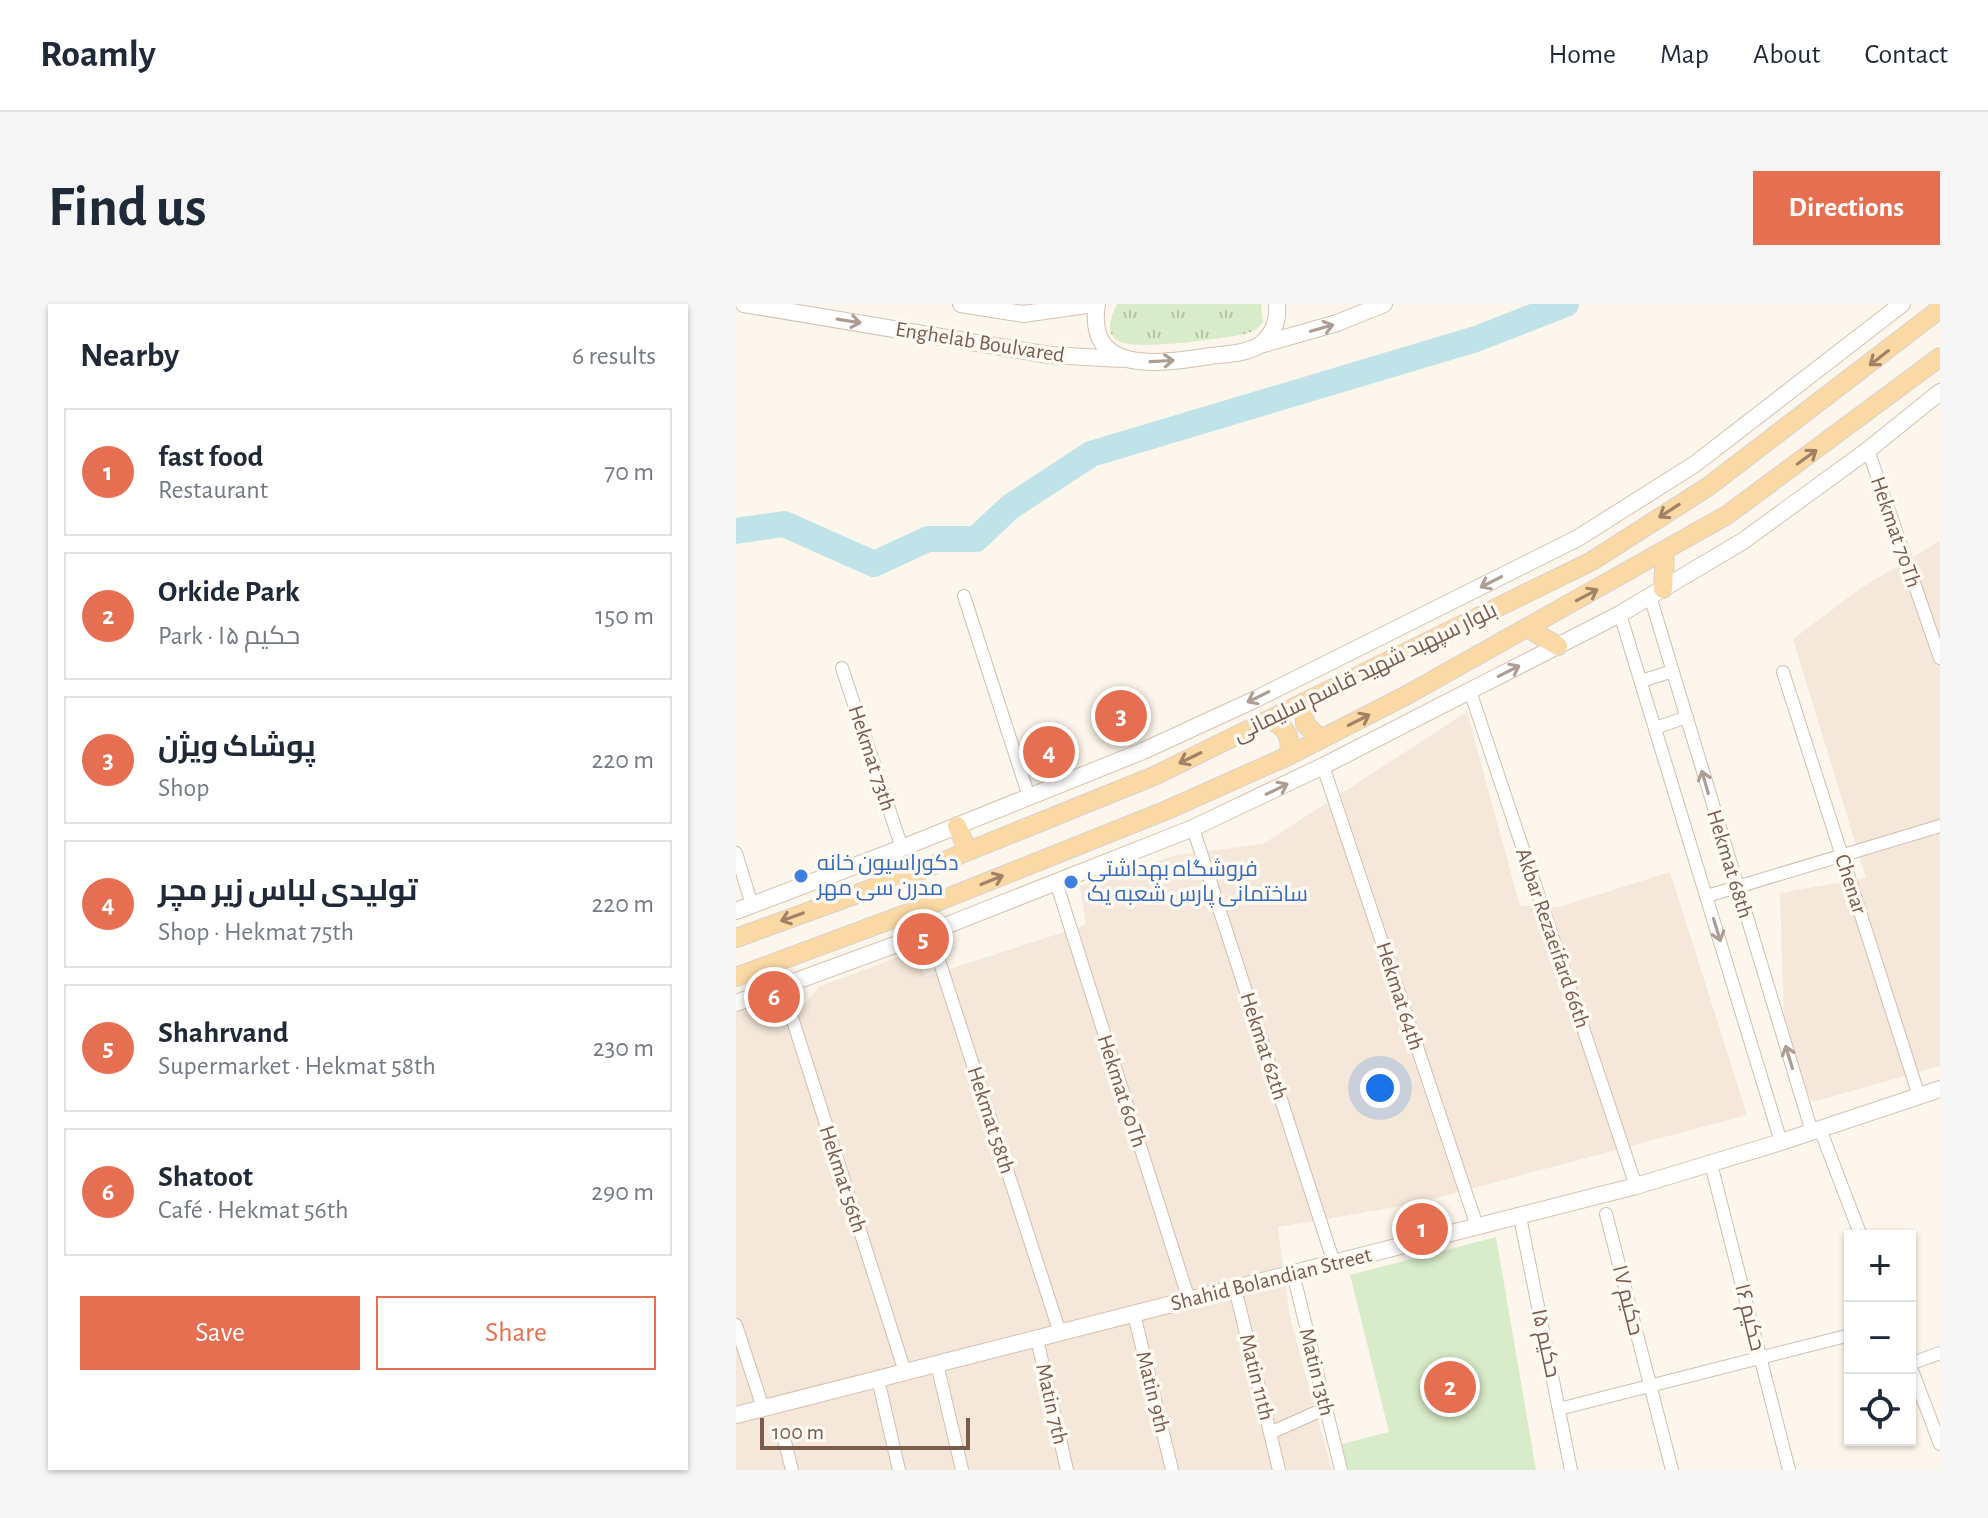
<!DOCTYPE html>
<meta charset="utf-8">
<style>
:root{--surface:#fff;--page:#f6f6f7;--text:#1f2937;--muted:#747a83;--line:#e0e1e3;--accent:#e76f51}
body{margin:0;font-family:"Alegreya Sans",Cairo,sans-serif;background:var(--page);color:var(--text)}
.controls{position:absolute;right:24px;bottom:24px;display:grid;overflow:hidden;border-radius:0px;box-shadow:0 2px 6px #0004}
.controls button{width:72px;height:72px;display:grid;place-items:center;padding:0;border:0;border-bottom:2px solid var(--line);background:var(--surface);color:var(--text);font:40px sans-serif}
.scale{position:absolute;left:24px;bottom:20px;width:210px;box-sizing:border-box;padding-left:8px;border:4px solid #7a5c4d;border-top:0;font-size:22px;line-height:28px;white-space:nowrap;color:#7a5c4d;-webkit-text-stroke:6px #fffaf3;paint-order:stroke}
.you{position:absolute;left:644px;top:784px;width:28px;height:28px;margin:-20px;border:6px solid #fff;border-radius:50%;background:#1a73e8;box-shadow:0 0 0 12px #1a73e833}
.badge{display:grid;place-items:center;width:52px;height:52px;border-radius:50%;background:var(--accent);color:#fff;font-size:26px;font-weight:700}
.pin{position:absolute;translate:-50% -50%;border:4px solid #fff;box-shadow:0 2px 8px #0006}
.list{margin:0;padding:0;list-style:none}
h2{display:flex;justify-content:space-between;align-items:center;height:104px;margin:0;padding:0 32px;font-size:34px}
h2 small{font-size:26px;font-weight:400;color:var(--muted)}
.list li{display:grid;grid-template-columns:52px 1fr auto;gap:24px;align-items:center;box-sizing:border-box;height:128px;margin:0 16px 16px;padding:0 16px;border:2px solid var(--line);border-radius:0px}
.list b{display:block;font-size:30px;white-space:nowrap}
.list p{margin:0;font-size:26px;white-space:nowrap;color:var(--muted)}
.list em{font-size:26px;font-style:normal;color:var(--muted)}
.actions{display:flex;gap:16px;padding:24px 32px}
.actions a{flex:1;padding:18px 0;border:2px solid var(--accent);border-radius:0px;text-align:center;font-size:28px;color:var(--accent)}
.actions .main{background:var(--accent);color:#fff}
.icon{flex:none;width:44px;height:44px;fill:none;stroke:currentColor;stroke-width:2;stroke-linecap:round;stroke-linejoin:round}
.map{position:relative;flex:none;width:1204px;height:1166px;overflow:hidden;border-radius:0px}
header{display:flex;align-items:center;gap:48px;box-sizing:border-box;height:112px;padding:0 40px;background:var(--surface);border-bottom:2px solid var(--line)}
header strong{font-size:38px}
nav{display:flex;gap:44px;margin-inline-start:auto;font-size:28px}
.intro{display:flex;align-items:center;justify-content:space-between;box-sizing:border-box;height:192px;padding:0 48px}
h1{margin:0;font-size:56px}
.button{padding:20px 36px;border-radius:0px;background:var(--accent);color:#fff;font-size:28px;font-weight:700}
main{display:flex;gap:48px;padding:0 48px}
aside{flex:1;background:var(--surface);border-radius:0px;box-shadow:0 2px 6px #0004}
.map>svg:first-child{display:block}
</style>
<header>
<strong>Roamly</strong>
<nav><a>Home</a><a>Map</a><a>About</a><a>Contact</a></nav>
</header>
<div class="intro"><h1>Find us</h1><a class="button">Directions</a></div>
<main>
<aside>
<h2>Nearby<small>6 results</small></h2>
<ul class="list">
<li><span class="badge">1</span><div><b>fast food</b><p>Restaurant</p></div><em>70 m</em></li>
<li><span class="badge">2</span><div><b>Orkide Park</b><p>Park · حکیم ۱۵</p></div><em>150 m</em></li>
<li><span class="badge">3</span><div><b>پوشاک ویژن</b><p>Shop</p></div><em>220 m</em></li>
<li><span class="badge">4</span><div><b>تولیدی لباس زیر مچر</b><p>Shop · Hekmat 75th</p></div><em>220 m</em></li>
<li><span class="badge">5</span><div><b>Shahrvand</b><p>Supermarket · Hekmat 58th</p></div><em>230 m</em></li>
<li><span class="badge">6</span><div><b>Shatoot</b><p>Café · Hekmat 56th</p></div><em>290 m</em></li>
</ul>
<div class="actions"><a class="main">Save</a><a>Share</a></div>
</aside>
<div class="map">
<svg width="1204" height="1166" viewBox="0 0 1204 1166">
<defs>
<pattern id="grass-tufts" width="24" height="20" patternUnits="userSpaceOnUse" patternTransform="scale(2)"><rect width="24" height="20" fill="#d8ecc9"/><path d="M3 7l-1-3M5 7V3M7 7l1-3M15 17l-1-3M17 17v-4M19 17l1-3" fill="none" stroke="#b4c2a5"/></pattern>
</defs>
<rect width="100%" height="100%" fill="#fdf6ec"/>
<!-- residential -->
<path fill="#f5e8da" d="M1204,237V762L1077,798L1049,749L1044,589L1130,574L1057,335L1125,284Z
M731,408L784,602L823,603L934,568L1011,811L678,900L542,923L554,1014L596,1166H0V709L24,701L69,700L83,683L181,646L189,673L350,621L344,582L441,551L527,540Z"/>
<!-- grass -->
<path fill="url(#grass-tufts)" d="M381,0H525L527,18L521,25L510,30C487,34 393,49 379,35C369,25 376,11 381,0Z"/>
<!-- park -->
<path fill="#d8ecc9" d="M760,933L800,1166H612L606,1140L653,1128L614,971Z"/>
<g fill="none" stroke-linecap="round" stroke-linejoin="round">
<!-- river -->
<path stroke="#bfe3e8" stroke-width="26" d="M0,227L48,220L138,260L192,235H240L274,203L355,150L740,35L830,0"/>
<defs>
<path id="street" d="M1132,146L1204,354
M228,292L293,493
M914,292L1076,828
M884,310L1045,838
M106,364L166,544
M1047,368L1183,792
M905,377L937,367
M734,387L900,882
M919,424L951,413
M587,462L741,922
M457,524L598,959
M0,549L16,601
M320,578L453,996
M971,592L1204,522
M186,604L324,1029
M46,682L169,1068
M1084,825L1125,932
M975,860L1053,1166
M870,910L936,1166
M784,913L835,1166
M557,969L605,1166
M499,984L543,1166
M398,1010L436,1166
M0,1021L27,1104
M301,1035L331,1166
M201,1060L226,1166
M1174,1060L1204,1049
M1174,1061L1204,1140
M142,1075L163,1166
M823,1105L1114,1031
M534,1129L590,1104
M47,1130L56,1166"/>
<path id="secondary" d="M8,0L313,51L386,55
M225,0L287,10L358,0
M361,0C349,73 428,59 474,52C489,50 508,50 522,42C536,33 543,17 541,0
M524,41L601,19L648,0
M0,607L166,544L407,447L520,395L842,234L959,160L1166,0
M0,699L194,628L457,524L587,462L884,310L1007,237L1132,146L1204,88
M0,1111L900,882L1045,838L1204,785"/>
<path id="primary" d="M927,285L929,247
M791,324L822,342
M568,398L569,420L585,435
M532,416C550,421 557,434 552,452
M221,522L232,547
M0,634L176,570L418,472L856,257L973,182L1204,5
M0,673L186,604L431,506L552,452L671,391L991,211L1204,53"/>
</defs>
<!-- street casing -->
<use href="#street" stroke="#d1beb0" stroke-width="14"/>
<!-- secondary casing -->
<use href="#secondary" stroke="#d6c0b0" stroke-width="18"/>
<!-- primary casing -->
<use href="#primary" stroke="#dad1cd" stroke-width="20"/>
<!-- street -->
<use href="#street" stroke="#fff" stroke-width="12"/>
<!-- secondary -->
<use href="#secondary" stroke="#fff" stroke-width="16"/>
<!-- primary -->
<use href="#primary" stroke="#fbd9a5" stroke-width="18"/>
</g>
<!-- one-way arrows -->
<defs><path id="oneway-shaft" d="M-6 0H5M1.5-3L5.5 0L1.5 3" fill="none" stroke-width="1.6" stroke-linecap="round" stroke-linejoin="round" transform="scale(2)"/></defs>
<g stroke="#af9d94">
<use href="#oneway-shaft" transform="translate(113 17) rotate(9)"/>
<use href="#oneway-shaft" transform="translate(586 24) rotate(-16)"/>
<use href="#oneway-shaft" transform="translate(426 57) rotate(-3)"/>
<use href="#oneway-shaft" transform="translate(755 278) rotate(153)"/>
<use href="#oneway-shaft" transform="translate(773 367) rotate(-27)"/>
<use href="#oneway-shaft" transform="translate(522 393) rotate(154)"/>
<use href="#oneway-shaft" transform="translate(969 478) rotate(-106)"/>
<use href="#oneway-shaft" transform="translate(541 485) rotate(-26)"/>
<use href="#oneway-shaft" transform="translate(981 626) rotate(73)"/>
<use href="#oneway-shaft" transform="translate(1053 753) rotate(-107)"/>
</g>
<g stroke="#a18267">
<use href="#oneway-shaft" transform="translate(1143 54) rotate(142)"/>
<use href="#oneway-shaft" transform="translate(1071 153) rotate(-36)"/>
<use href="#oneway-shaft" transform="translate(933 207) rotate(147)"/>
<use href="#oneway-shaft" transform="translate(851 291) rotate(-28)"/>
<use href="#oneway-shaft" transform="translate(623 416) rotate(-27)"/>
<use href="#oneway-shaft" transform="translate(454 454) rotate(154)"/>
<use href="#oneway-shaft" transform="translate(256 576) rotate(-22)"/>
<use href="#oneway-shaft" transform="translate(56 613) rotate(160)"/>
</g>
<!-- markers -->
<g fill="#3f7fe0" stroke="#fffaf3" stroke-width="3">
<circle cx="65" cy="572" r="8"/>
<circle cx="335" cy="578" r="8"/>
</g>
<g text-anchor="middle" dominant-baseline="central" stroke-width="7" stroke-linejoin="round" paint-order="stroke">
<!-- street labels -->
<g font-size="22" fill="#7a5c4d" stroke="#fffaf3">
<text transform="translate(244 38) rotate(9)">Enghelab Boulvared</text>
<text transform="translate(1160 228) rotate(71)">Hekmat 70Th</text>
<text transform="translate(629 368) rotate(-26)">بلوار سپهبد شهید قاسم سلیمانی</text>
<text transform="translate(136 454) rotate(72)">Hekmat 73th</text>
<text transform="translate(994 560) rotate(73)">Hekmat 68th</text>
<text transform="translate(1115 580) rotate(72)">Chenar</text>
<text transform="translate(817 634) rotate(71)">Akbar Rezaeifard 66th</text>
<text transform="translate(664 692) rotate(72)">Hekmat 64th</text>
<text transform="translate(528 742) rotate(72)">Hekmat 62th</text>
<text transform="translate(386 787) rotate(72)">Hekmat 60Th</text>
<text transform="translate(255 816) rotate(72)">Hekmat 58th</text>
<text transform="translate(107 875) rotate(72)">Hekmat 56th</text>
<text transform="translate(535 975) rotate(-14)">Shahid Bolandian Street</text>
<text transform="translate(892 996) rotate(76)">حکیم ۱۷</text>
<text transform="translate(1014 1013) rotate(76)">حکیم ۱۶</text>
<text transform="translate(810 1039) rotate(78)">حکیم ۱۵</text>
<text transform="translate(581 1068) rotate(76)">Matin 13th</text>
<text transform="translate(521 1073) rotate(76)">Matin 11th</text>
<text transform="translate(417 1088) rotate(76)">Matin 9th</text>
<text transform="translate(316 1100) rotate(77)">Matin 7th</text>
</g>
<!-- shop labels -->
<g font-size="22" fill="#366cbe" stroke="#fffaf3" text-anchor="start">
<text x="81" y="559">دکوراسیون خانه<tspan x="81" dy="25">مدرن سی مهر</tspan></text>
<text x="351" y="565">فروشگاه بهداشتی<tspan x="351" dy="25">ساختمانی پارس شعبه یک</tspan></text>
</g>
</g>
</svg>
<div class="controls">
<button>+</button>
<button>−</button>
<button><svg class="icon" aria-label="locate" viewBox="0 0 24 24"><circle cx="12" cy="12" r="6"/><path d="M12 2v4M12 18v4M2 12h4M18 12h4"/></svg></button>
</div>
<div class="scale">100 m</div>
<div class="you"></div>
<div class="pin badge" style="left:686px;top:925px">1</div>
<div class="pin badge" style="left:714px;top:1083px">2</div>
<div class="pin badge" style="left:385px;top:412px">3</div>
<div class="pin badge" style="left:313px;top:448px">4</div>
<div class="pin badge" style="left:187px;top:635px">5</div>
<div class="pin badge" style="left:38px;top:693px">6</div>
</div>
</main>
